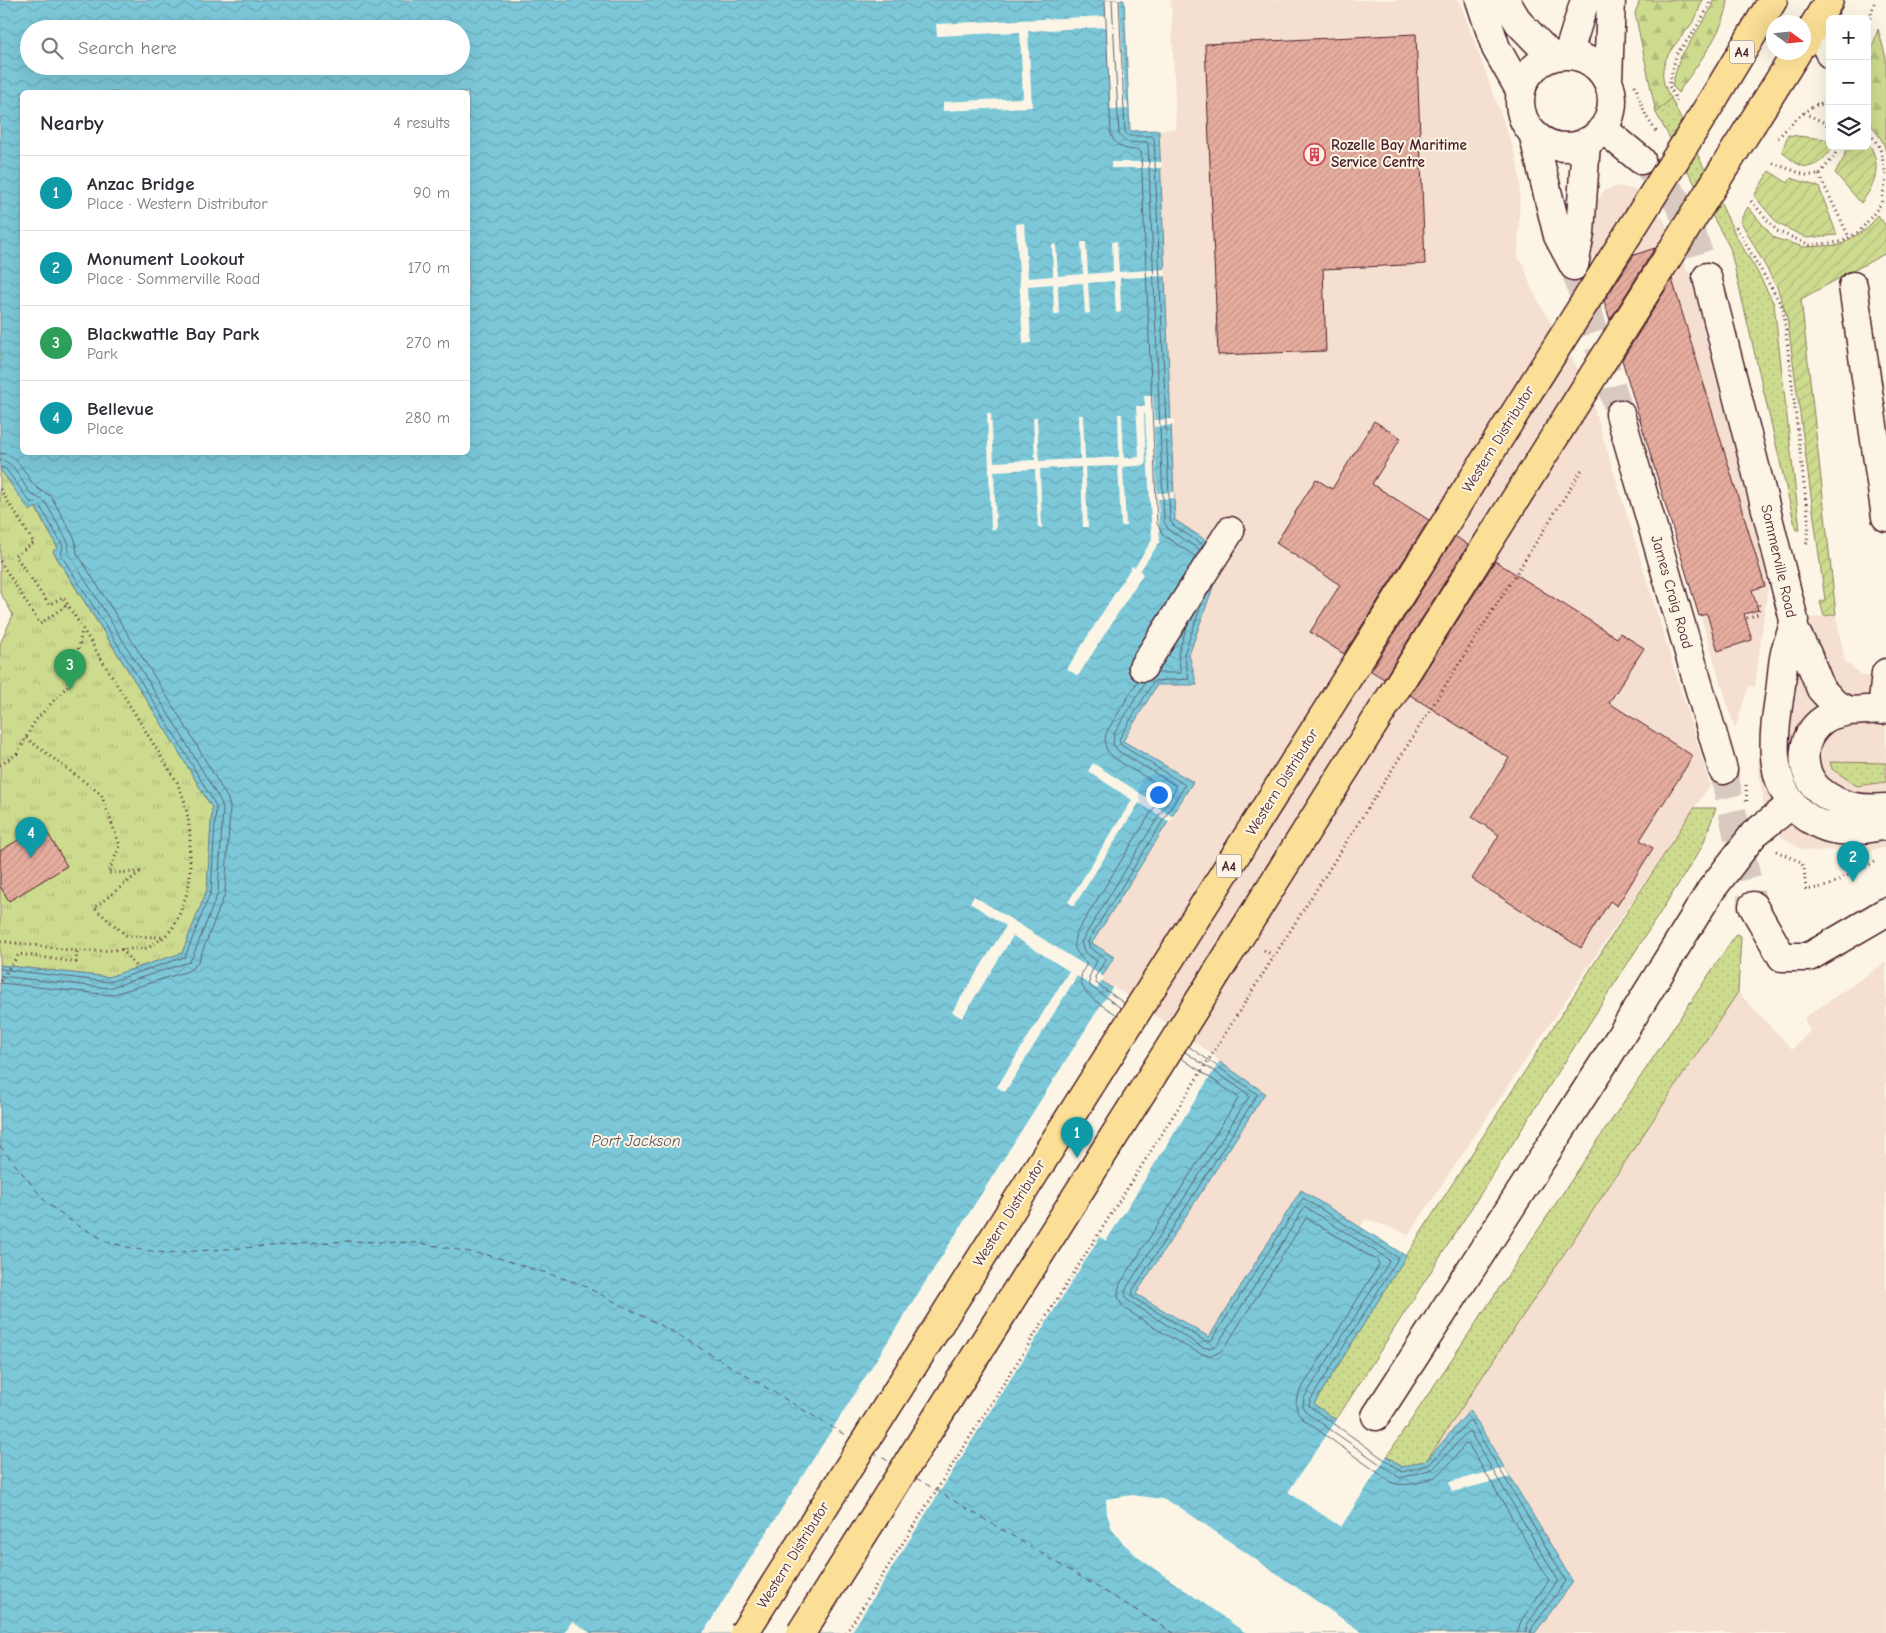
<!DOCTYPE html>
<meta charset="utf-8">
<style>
:root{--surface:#fff;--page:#f7f7f7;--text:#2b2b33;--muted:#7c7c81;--line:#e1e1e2;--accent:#d1495b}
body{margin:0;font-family:"Comic Neue",sans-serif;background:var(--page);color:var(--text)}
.controls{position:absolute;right:15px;top:15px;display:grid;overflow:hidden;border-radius:8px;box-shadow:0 5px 20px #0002}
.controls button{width:45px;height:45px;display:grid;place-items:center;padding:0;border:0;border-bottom:1px solid var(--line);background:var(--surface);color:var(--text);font:25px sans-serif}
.compass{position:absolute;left:1766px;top:15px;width:45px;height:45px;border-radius:50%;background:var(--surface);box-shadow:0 5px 20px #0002;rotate:105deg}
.you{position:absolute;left:1158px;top:794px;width:18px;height:18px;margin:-12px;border:4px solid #fff;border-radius:50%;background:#1a73e8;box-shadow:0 0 0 8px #1a73e833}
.badge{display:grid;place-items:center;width:32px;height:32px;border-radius:50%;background:var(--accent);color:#fff;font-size:16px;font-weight:700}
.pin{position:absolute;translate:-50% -41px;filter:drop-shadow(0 1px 2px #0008)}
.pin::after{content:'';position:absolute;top:26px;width:18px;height:15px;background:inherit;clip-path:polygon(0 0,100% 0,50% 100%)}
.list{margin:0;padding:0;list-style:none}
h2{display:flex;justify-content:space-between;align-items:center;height:65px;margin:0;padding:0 20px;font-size:21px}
h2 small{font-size:16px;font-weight:400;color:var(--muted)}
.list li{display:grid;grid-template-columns:32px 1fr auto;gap:15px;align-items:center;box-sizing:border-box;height:75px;padding:0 20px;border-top:1px solid var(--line)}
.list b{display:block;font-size:19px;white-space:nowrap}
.list p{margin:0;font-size:16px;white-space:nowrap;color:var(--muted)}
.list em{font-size:16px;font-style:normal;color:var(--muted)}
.icon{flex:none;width:28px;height:28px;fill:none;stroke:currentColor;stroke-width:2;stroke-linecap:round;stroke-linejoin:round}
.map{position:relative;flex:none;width:1886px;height:1633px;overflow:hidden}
.search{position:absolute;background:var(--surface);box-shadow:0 5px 20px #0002;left:20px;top:20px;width:450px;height:55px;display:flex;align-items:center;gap:12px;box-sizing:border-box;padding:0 18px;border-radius:28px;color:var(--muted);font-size:19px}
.panel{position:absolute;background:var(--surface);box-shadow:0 5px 20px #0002;left:20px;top:90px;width:450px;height:365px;border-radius:8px}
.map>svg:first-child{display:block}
</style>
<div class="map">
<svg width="1886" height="1633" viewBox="0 0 1886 1633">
<defs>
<pattern id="grass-dots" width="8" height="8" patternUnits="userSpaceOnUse" patternTransform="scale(1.25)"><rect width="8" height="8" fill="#cddb8f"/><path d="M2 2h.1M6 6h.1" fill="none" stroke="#b2bc7c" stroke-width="1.8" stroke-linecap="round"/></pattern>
<pattern id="forest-firs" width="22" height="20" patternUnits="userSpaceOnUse" patternTransform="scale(1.25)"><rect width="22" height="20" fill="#cddb8f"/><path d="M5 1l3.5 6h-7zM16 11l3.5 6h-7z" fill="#b2bc7c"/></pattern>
<pattern id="park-tufts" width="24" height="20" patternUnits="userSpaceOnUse" patternTransform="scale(1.25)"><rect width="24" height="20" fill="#cddb8f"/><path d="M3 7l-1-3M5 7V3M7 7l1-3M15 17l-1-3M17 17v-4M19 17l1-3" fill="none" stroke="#b2bc7c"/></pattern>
<pattern id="garden-furrows" width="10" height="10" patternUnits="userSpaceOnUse" patternTransform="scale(1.25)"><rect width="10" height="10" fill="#cddb8f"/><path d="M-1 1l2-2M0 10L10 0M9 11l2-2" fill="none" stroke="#b2bc7c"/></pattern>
<pattern id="water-waves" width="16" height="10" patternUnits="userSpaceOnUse" patternTransform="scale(1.25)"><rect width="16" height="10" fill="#7bc8d9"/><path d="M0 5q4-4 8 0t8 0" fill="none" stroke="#6cabba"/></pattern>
<pattern id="building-hatch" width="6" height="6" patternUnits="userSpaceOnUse" patternTransform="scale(1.25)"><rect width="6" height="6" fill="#e6ad9f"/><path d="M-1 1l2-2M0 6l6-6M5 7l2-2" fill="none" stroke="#c79489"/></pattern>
</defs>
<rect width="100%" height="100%" fill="#fcf5e5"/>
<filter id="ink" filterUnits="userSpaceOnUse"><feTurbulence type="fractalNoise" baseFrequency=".02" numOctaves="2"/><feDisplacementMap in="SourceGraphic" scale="10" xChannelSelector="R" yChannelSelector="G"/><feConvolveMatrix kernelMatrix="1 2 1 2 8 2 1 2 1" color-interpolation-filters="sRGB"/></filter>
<g filter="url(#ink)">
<!-- built -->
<path fill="#f5dfd0" d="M1171,0H1459L1516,156L1520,180L1518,260L1523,263L1532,290L1587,385L1710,785L1409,1234L1365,1219L1360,1228L1301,1191L1209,1337L1136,1294L1265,1093L1099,980L1092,943L1192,783L1123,741L1157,685H1197L1189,655L1225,553L1175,520L1159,130L1176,129Z
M1617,186L1636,190L1663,218L1690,276L1707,337L1768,584L1755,687L1749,685L1735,729L1594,267L1591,226L1593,206L1604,191Z
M1836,614L1845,662L1864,676H1886V847L1844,857L1841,849L1817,851L1802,850L1782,837L1763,807V795L1758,770L1759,732L1775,664L1777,624Z
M1886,962V1633H1535L1572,1582L1471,1411L1427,1460L1738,992L1792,1049L1810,1031L1804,1018Z"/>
<!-- grass -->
<path fill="url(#grass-dots)" stroke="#8c7d5d" d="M1671,98L1737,238L1757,271L1774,304L1800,530H1796L1730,248L1656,113Z
M1830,762L1886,763V782L1857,786L1832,769Z
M1694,808H1716L1702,847L1336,1420L1314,1404L1406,1256Z
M1736,934L1741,936L1738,992L1427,1460L1402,1467L1387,1456Z"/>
<!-- forest -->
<path fill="url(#forest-firs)" stroke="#8c7d5d" d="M1640,0H1702C1700,6 1698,13 1695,19C1678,45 1648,63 1671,98L1656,113L1635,13Z
M1713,0H1728C1726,30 1695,67 1678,93L1672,85L1680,58L1711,9Z
M1878,29L1886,58V152L1883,142L1867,118V64Z"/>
<!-- park -->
<path fill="url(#park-tufts)" stroke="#8c7d5d" d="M0,469L30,510L35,507L58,548L53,552L170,737L212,808L207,890L182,953L108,977L0,965V644L13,615L0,592Z"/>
<!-- garden -->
<path fill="url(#garden-furrows)" stroke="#8c7d5d" d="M1788,135L1825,139L1832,149C1814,172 1802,172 1782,151Z
M1867,141C1883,163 1876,184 1861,203L1835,173L1844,158L1846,146H1867Z
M1769,171L1788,183L1791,178L1819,187L1837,235L1807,238L1778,224L1754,196Z
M1748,207L1774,238L1804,247L1840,245L1868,228L1878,215L1886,226V253L1801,299L1836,614L1824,616L1820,602L1825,600L1787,317L1777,287L1740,220Z"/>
<!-- water -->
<path fill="url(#water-waves)" stroke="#678493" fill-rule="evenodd" d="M0,0H1124L1130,131L1159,130L1175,520L1225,553L1189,655L1197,685H1157L1123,741L1193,782L1092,943L1114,957L1100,980L1265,1093L1136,1294L1209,1337L1301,1190L1406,1256L1314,1404L1402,1467L1427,1460L1470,1410L1573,1582L1535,1633H0V965L108,977L182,953L207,890L212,808L170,737L53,551L58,548L36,507L30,511L0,469ZM29,29H461V66H29ZM22,92H468V452H22Z"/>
<!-- pier -->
<path fill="#fcf5e5" d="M1105,0H1120L1125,100L1127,101L1128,109L1110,110L1106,27L1028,31L1032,107L943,111V102L1023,98L1020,32L937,36L936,24L1105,16Z
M1111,162H1162L1161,168H1111Z
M1024,223L1028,278L1053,276L1052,245L1056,244L1058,276L1083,274L1081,242H1086L1088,274L1113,272L1112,242L1117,241L1119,272L1166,269V276L1120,278L1121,312L1116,313L1114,281L1088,283L1090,313L1085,314L1083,283L1058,285L1059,315H1054L1053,284L1028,286L1031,343L1023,344L1016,224Z
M1144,396H1153L1154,420L1174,419V425L1154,427L1157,493L1174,492V498L1158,499L1160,543H1159L1140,571L1143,574L1078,676L1067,669L1132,566L1135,567L1152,540L1145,414H1144L1146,465L1123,467L1126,526H1121L1118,466L1085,467L1088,527H1083L1081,467L1040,469L1042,528H1038L1035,469L994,471L996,529H991L987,413H991L994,462L1035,460L1033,417H1037L1039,461L1080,459L1079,415H1083L1085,459L1119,457L1118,414H1122L1124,458L1139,457L1136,406H1145Z
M1093,763L1157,804L1156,806L1173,817L1170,822L1139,803L1074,906L1068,902L1132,800L1088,771Z
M974,896L1104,977L1097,989L1077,976L1005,1092L997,1087L1069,971L1013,936L962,1018L952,1012L1006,926L970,903Z
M1113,986L1215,1056V1057L1220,1061L1106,1241L1100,1237L851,1633H703Z
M1338,1418L1388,1454L1341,1527L1288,1492Z
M1505,1468L1510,1477L1452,1492L1449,1482Z
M1132,1495L1162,1499L1178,1506L1363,1633H1246L1139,1558L1120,1540L1112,1529L1107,1514L1106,1499Z
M572,1621L591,1633H564Z"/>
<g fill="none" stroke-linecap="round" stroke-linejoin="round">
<!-- shore -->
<path stroke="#5e6371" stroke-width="1" d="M1105,0L1111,134C1116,148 1126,150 1139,150L1141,152L1157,523L1163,535L1196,557
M1112,0L1119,134C1125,145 1135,142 1146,142L1148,144L1164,522L1169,530L1200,550
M1119,0L1125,132L1129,136H1152L1154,138L1170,521L1173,525L1203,545
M0,453C20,454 24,475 36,487C41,492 47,492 52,498L75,539L77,553L186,727L228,799L230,808L225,894L199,960L195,966L188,971L111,995L0,983
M0,460C17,461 21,485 32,494C36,498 41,498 45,502L68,542L69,554L179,731L221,802L223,808L218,893L193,956L189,962L109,988L0,976
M0,467L6,469L30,502L37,503L40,506L63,546L61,555L174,734L216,806L211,891L185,957L109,982L0,969
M1157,673H1181L1178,654L1187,626
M1124,1003L1096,983L1095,977L1106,959L1089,947L1088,941L1185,785L1121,745L1119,739L1154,681L1189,679L1184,654L1202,603
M1121,1008L1090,986L1089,977L1097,961L1084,951L1081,942L1176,788L1175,785L1118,751L1113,744L1114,734L1146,681
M1117,1015C1105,1006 1080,996 1081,978C1081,973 1085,968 1087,963C1077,954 1070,946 1077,932L1165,790L1164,787C1152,780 1113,761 1107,750C1104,744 1105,737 1107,731L1138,681
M1188,1046L1256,1093L1257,1095L1133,1290L1132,1297L1205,1341H1211L1303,1198L1397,1257V1260L1310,1401L1309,1406L1402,1472L1430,1464L1468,1421H1471L1566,1581L1532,1628L1531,1633
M1185,1052L1248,1094L1249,1097L1127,1287L1125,1293L1127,1300L1202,1347C1209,1349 1214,1348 1219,1342L1305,1207L1388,1259L1389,1262L1304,1398L1303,1408L1308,1414L1400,1478L1433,1469L1467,1432H1470L1558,1580L1527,1625L1525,1633
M1181,1058L1237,1096L1238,1099L1120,1284C1116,1294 1118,1303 1127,1310C1141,1319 1196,1355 1207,1355C1215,1356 1220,1352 1225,1347L1306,1218L1378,1261L1379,1265L1298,1394C1294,1405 1296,1413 1304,1420L1391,1482C1402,1488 1428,1482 1438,1475C1448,1467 1457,1454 1465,1444L1469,1445L1549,1580L1521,1621L1517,1633"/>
<!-- ferry -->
<path stroke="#59525f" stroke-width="1" stroke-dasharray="6 5" stroke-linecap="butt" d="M0,1146L44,1200L58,1212L77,1225L108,1242L135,1249L166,1253L347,1241L420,1243L492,1256L578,1283L672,1331L850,1438
M873,1452L893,1464
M916,1478L1174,1633"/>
</g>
<!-- building -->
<path fill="url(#building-hatch)" stroke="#4a1f2b" d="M1416,34L1425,264L1323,269L1326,351L1218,355L1205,44Z
M1655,248L1610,320L1604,301L1634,255Z
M1672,279L1765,586L1752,590L1758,610L1744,614L1752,640L1718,651L1707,614L1699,616L1622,360Z
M1374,421L1401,438L1372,484L1429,520L1344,654L1310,632L1340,585L1276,543L1316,479L1332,489Z
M1455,536L1468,545L1384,679L1371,671Z
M1495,561L1617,638L1620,633L1644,648L1609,703L1693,756L1640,840L1653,848L1617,906L1610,901L1581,948L1472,879L1499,835L1472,817L1509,758L1410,695Z
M43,825L67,866L9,901L0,886V851Z"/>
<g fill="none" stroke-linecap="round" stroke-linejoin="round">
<!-- minor-tunnel -->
<path stroke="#d8cac0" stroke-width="28" stroke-dasharray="28 14" stroke-linecap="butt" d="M1641,160C1653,172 1668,186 1677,201C1690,224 1698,252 1707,277
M1574,266L1620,414
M1723,770L1753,906"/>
<defs>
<path id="minor" d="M1480,0L1496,48L1521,92
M1505,0L1519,23L1552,57
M1815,24L1830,54
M1568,55L1585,0
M1520 101a46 46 0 1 1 92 0a46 46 0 1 1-92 0Z
M1608,80L1611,0
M1603,129L1641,160
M1533,133L1558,236L1574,266
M1574,266L1580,233L1586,142
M1707,277L1794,620C1793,633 1787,642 1785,653C1782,666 1782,679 1780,692C1774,732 1766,779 1799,811C1811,821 1825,829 1840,830C1856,831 1871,828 1886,825
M1853,286L1886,517
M1620,414L1723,770
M1794,629L1807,654L1821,689L1835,704L1849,711L1886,709
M1143,667L1230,531
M1882,710L1886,673
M1849,711C1840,713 1831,714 1823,720C1803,734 1799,762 1812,782C1817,790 1828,797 1836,801C1851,809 1870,809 1886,808
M1754,834L1792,804
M1753,906L1782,957H1809L1886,912
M1376,1416L1607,1058L1711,890"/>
<path id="highway" d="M1804,43L1829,0
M1714,98L1773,0
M1753,122L1797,52"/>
</defs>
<!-- minor casing -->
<use href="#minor" stroke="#4a1f2b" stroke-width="31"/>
<!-- highway casing -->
<use href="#highway" stroke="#4a1f2b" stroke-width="31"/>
<!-- path -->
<path stroke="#4a1f2b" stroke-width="3" stroke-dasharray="1 4" stroke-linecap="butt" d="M1867,28L1875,0
M1635,85L1646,116L1657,133
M1677,101L1669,86L1676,55L1693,33L1708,8L1710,0
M1816,104L1830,109
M1804,113L1825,123L1830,129
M1867,129L1880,148L1886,175
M1778,138C1793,121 1807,106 1830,100
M1773,163L1805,175H1819L1835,155L1837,146
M1819,175L1849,237
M1751,201L1777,231L1810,245L1841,242L1860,231L1881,204L1886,179
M1736,227L1783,308L1809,526L1806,547
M0,489L34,543L15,555L49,605L63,597L177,782L184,799L188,817L190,836V876L188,890L178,918L172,929L164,937L148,948L96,951H77L0,941
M0,561L40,624L67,605
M1747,618L1758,614L1759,602
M26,738L101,794L120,846L108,873L141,872
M0,765L17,754L35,721L72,681L82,630
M1746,785L1747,804
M1776,851L1801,862L1804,869L1806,890L1827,886L1875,862
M140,872L94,908L127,936L163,937
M122,949L137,968
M1264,950L1274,956
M0,981L19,954L76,962L77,951
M846,1633L1583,468"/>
<!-- minor -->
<use href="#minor" stroke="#fcf5e5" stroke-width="28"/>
<!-- highway -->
<use href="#highway" stroke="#fbdf96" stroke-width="28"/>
<defs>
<path id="minor-bridge" d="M1711,890L1754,834"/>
<path id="highway-bridge" d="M744,1633L1714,98
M801,1633L1753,122"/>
</defs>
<!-- minor-bridge casing -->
<use href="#minor-bridge" stroke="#4a1f2b" stroke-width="31" stroke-linecap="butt"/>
<!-- highway-bridge casing -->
<use href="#highway-bridge" stroke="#4a1f2b" stroke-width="31" stroke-linecap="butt"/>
<!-- minor-bridge -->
<use href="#minor-bridge" stroke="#fcf5e5" stroke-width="28"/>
<!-- highway-bridge -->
<use href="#highway-bridge" stroke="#fbdf96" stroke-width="28"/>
</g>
</g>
<!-- icons -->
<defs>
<symbol id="building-ring" viewBox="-11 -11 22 22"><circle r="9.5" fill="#fcf5e5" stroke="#d1495b" stroke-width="1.5"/><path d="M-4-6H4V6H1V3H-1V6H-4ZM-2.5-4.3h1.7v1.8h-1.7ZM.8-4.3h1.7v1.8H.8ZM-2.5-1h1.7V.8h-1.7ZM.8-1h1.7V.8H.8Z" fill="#d1495b"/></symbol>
</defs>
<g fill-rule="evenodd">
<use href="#building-ring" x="1302" y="142" width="25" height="25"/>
</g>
<g text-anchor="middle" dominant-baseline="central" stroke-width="4" stroke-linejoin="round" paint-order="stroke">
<!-- shield labels -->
<g fill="#fcf5e5" stroke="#7f5f63" stroke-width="1">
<rect x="1729.5" y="40.5" width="25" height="23" rx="4"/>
<rect x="1216.5" y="854.5" width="25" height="23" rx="4"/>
</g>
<g font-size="14" font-weight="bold" fill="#4a1f2b">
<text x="1742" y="52">A4</text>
<text x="1229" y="866">A4</text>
</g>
<!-- poi labels -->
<g font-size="15" font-weight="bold" fill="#4a1f2b" stroke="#fcf5e5" text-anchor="start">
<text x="1331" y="145">Rozelle Bay Maritime<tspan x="1331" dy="17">Service Centre</tspan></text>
</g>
<!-- street labels -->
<g font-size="15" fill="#4a1f2b" stroke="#fcf5e5">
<text transform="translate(1498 439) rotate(-58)">Western Distributor</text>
<text transform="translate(1779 561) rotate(77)">Sommerville Road</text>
<text transform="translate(1672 592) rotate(74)">James Craig Road</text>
<text transform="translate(1282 782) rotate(-58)">Western Distributor</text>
<text transform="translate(1009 1213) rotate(-58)">Western Distributor</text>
<text transform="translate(793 1555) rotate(-58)">Western Distributor</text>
</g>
<!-- water labels -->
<g font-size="16" font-style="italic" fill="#59525f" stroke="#fcf5e5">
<text x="636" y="1141">Port Jackson</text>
</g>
</g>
</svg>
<div class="controls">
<button>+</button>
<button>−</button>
<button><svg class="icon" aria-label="layers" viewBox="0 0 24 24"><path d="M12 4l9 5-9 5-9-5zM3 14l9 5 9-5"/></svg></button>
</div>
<svg class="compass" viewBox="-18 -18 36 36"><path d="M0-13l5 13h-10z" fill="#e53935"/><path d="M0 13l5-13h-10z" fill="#7c7c81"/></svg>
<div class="you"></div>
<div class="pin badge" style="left:1077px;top:1158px;background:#0f9aa8">1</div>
<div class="pin badge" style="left:1853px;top:882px;background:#0f9aa8">2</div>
<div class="pin badge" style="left:70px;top:690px;background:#2e9e5b">3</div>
<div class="pin badge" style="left:31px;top:858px;background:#0f9aa8">4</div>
<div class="search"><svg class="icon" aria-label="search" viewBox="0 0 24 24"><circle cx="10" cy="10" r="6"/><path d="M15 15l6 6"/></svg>Search here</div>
<section class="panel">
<h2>Nearby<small>4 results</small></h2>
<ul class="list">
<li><span class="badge" style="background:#0f9aa8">1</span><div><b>Anzac Bridge</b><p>Place · Western Distributor</p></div><em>90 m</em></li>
<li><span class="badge" style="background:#0f9aa8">2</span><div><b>Monument Lookout</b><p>Place · Sommerville Road</p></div><em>170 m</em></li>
<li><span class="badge" style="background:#2e9e5b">3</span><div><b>Blackwattle Bay Park</b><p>Park</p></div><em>270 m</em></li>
<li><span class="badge" style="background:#0f9aa8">4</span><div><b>Bellevue</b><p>Place</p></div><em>280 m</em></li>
</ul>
</section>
</div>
